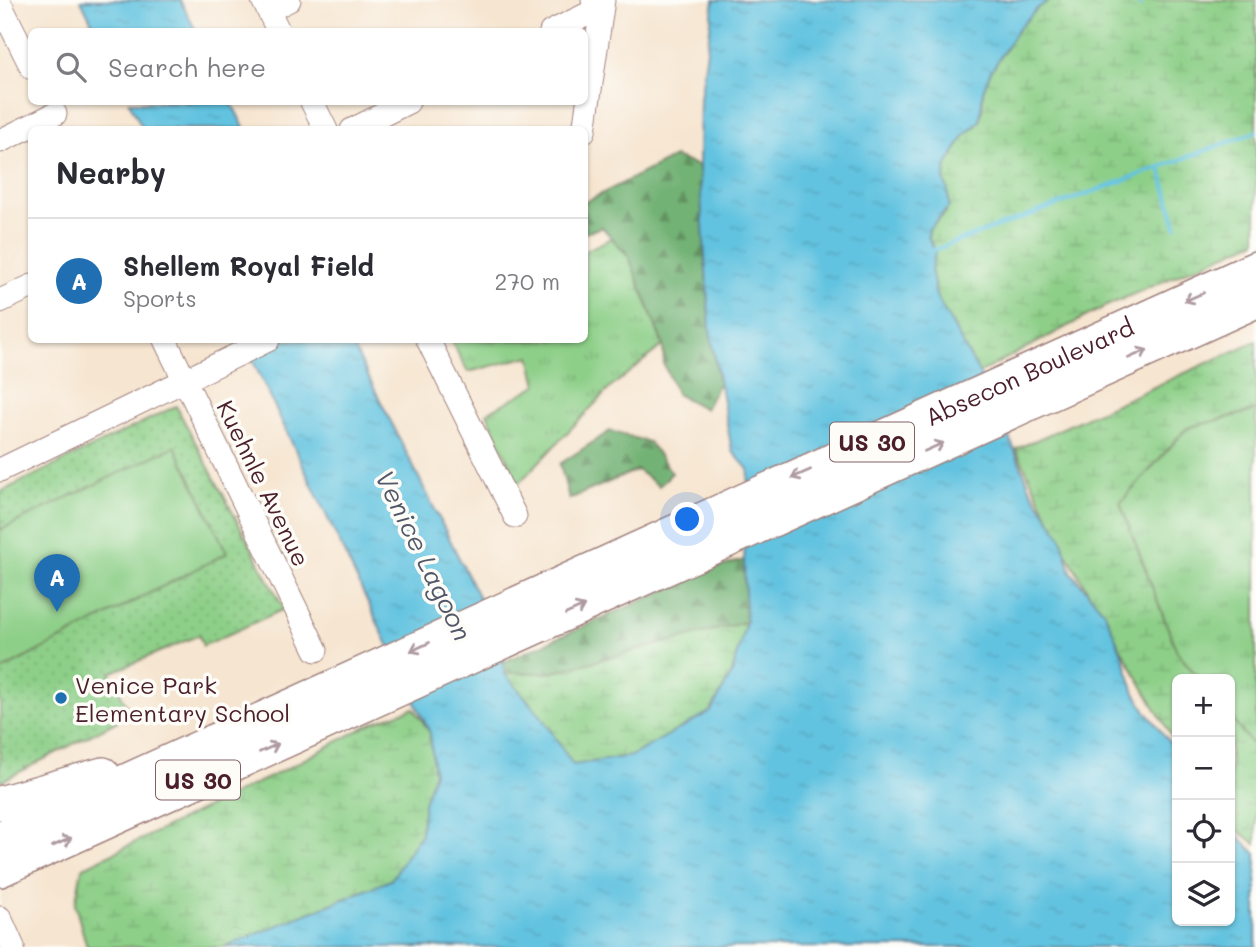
<!DOCTYPE html>
<meta charset="utf-8">
<style>
:root{--surface:#fff;--page:#f2f2f3;--text:#2b2b33;--muted:#7c7c81;--line:#e1e1e2;--accent:#1f6fb2}
body{margin:0;font-family:Mali,sans-serif;background:var(--page);color:var(--text)}
.controls{position:absolute;right:21px;bottom:21px;display:grid;overflow:hidden;border-radius:10px;box-shadow:0 2px 5px #0004}
.controls button{width:63px;height:63px;display:grid;place-items:center;padding:0;border:0;border-bottom:2px solid var(--line);background:var(--surface);color:var(--text);font:35px sans-serif}
.you{position:absolute;left:688px;top:520px;width:24px;height:24px;margin:-18px;border:5px solid #fff;border-radius:50%;background:#1a73e8;box-shadow:0 0 0 10px #1a73e833}
.badge{display:grid;place-items:center;width:46px;height:46px;border-radius:50%;background:var(--accent);color:#fff;font-size:23px;font-weight:700}
.pin{position:absolute;translate:-50% -58px;filter:drop-shadow(0 2px 4px #0008)}
.pin::after{content:'';position:absolute;top:37px;width:24px;height:21px;background:inherit;clip-path:polygon(0 0,100% 0,50% 100%)}
.list{margin:0;padding:0;list-style:none}
h2{display:flex;justify-content:space-between;align-items:center;height:91px;margin:0;padding:0 28px;font-size:30px}
h2 small{font-size:23px;font-weight:400;color:var(--muted)}
.list li{display:grid;grid-template-columns:46px 1fr auto;gap:21px;align-items:center;box-sizing:border-box;height:126px;padding:0 28px;border-top:2px solid var(--line)}
.list b{display:block;font-size:26px;white-space:nowrap}
.list p{margin:0;font-size:23px;white-space:nowrap;color:var(--muted)}
.list em{font-size:23px;font-style:normal;color:var(--muted)}
.icon{flex:none;width:38px;height:38px;fill:none;stroke:currentColor;stroke-width:2;stroke-linecap:round;stroke-linejoin:round}
.map{position:relative;flex:none;width:1256px;height:947px;overflow:hidden}
.search{position:absolute;background:var(--surface);box-shadow:0 2px 5px #0004;left:28px;top:28px;width:560px;height:77px;display:flex;align-items:center;gap:18px;box-sizing:border-box;padding:0 24px;border-radius:10px;color:var(--muted);font-size:26px}
.panel{position:absolute;background:var(--surface);box-shadow:0 2px 5px #0004;left:28px;top:126px;width:560px;height:217px;border-radius:10px}
.map>svg:first-child{display:block}
</style>
<div class="map">
<svg width="1256" height="947" viewBox="0 0 1256 947">
<defs>
<pattern id="grass-tufts" width="24" height="20" patternUnits="userSpaceOnUse" patternTransform="scale(1.75)"><rect width="24" height="20" fill="#8dcf88"/><path d="M3 7l-1-3M5 7V3M7 7l1-3M15 17l-1-3M17 17v-4M19 17l1-3" fill="none" stroke="#7bb176"/></pattern>
<pattern id="forest-firs" width="22" height="20" patternUnits="userSpaceOnUse" patternTransform="scale(1.75)"><rect width="22" height="20" fill="#72b274"/><path d="M5 1l3.5 6h-7zM16 11l3.5 6h-7z" fill="#60905f"/></pattern>
<pattern id="wetland-marsh" width="20" height="14" patternUnits="userSpaceOnUse" patternTransform="scale(1.75)"><rect width="20" height="14" fill="#8dcf88"/><path d="M1 5h8M5 5V1M11 12h8M15 12V8" fill="none" stroke="#7bb176"/></pattern>
<pattern id="park-dots" width="8" height="8" patternUnits="userSpaceOnUse" patternTransform="scale(1.75)"><rect width="8" height="8" fill="#8dcf88"/><path d="M2 2h.1M6 6h.1" fill="none" stroke="#7bb176" stroke-width="1.8" stroke-linecap="round"/></pattern>
<pattern id="water-ripples" width="26" height="14" patternUnits="userSpaceOnUse" patternTransform="scale(1.75)"><rect width="26" height="14" fill="#62c3e0"/><path d="M2 4q2-2 4 0t4 0M15 11q2-2 4 0t4 0" fill="none" stroke="#57a7c0"/></pattern>
</defs>
<rect width="100%" height="100%" fill="#fdfcf7"/>
<filter id="ink" filterUnits="userSpaceOnUse"><feTurbulence type="fractalNoise" baseFrequency=".0143" numOctaves="2"/><feDisplacementMap in="SourceGraphic" scale="14" xChannelSelector="R" yChannelSelector="G"/><feConvolveMatrix kernelMatrix="1 2 1 2 8 2 1 2 1" color-interpolation-filters="sRGB"/></filter>
<filter id="wash" filterUnits="userSpaceOnUse"><feTurbulence type="fractalNoise" baseFrequency=".00686" numOctaves="4" result="noise"/><feDisplacementMap in="SourceGraphic" scale="28" xChannelSelector="R" yChannelSelector="G"/><feGaussianBlur stdDeviation="1.57" result="paint"/><feColorMatrix in="noise" values="0 0 0 0 0 0 0 0 0 0 0 0 0 0 0 0 0 1.4 0 .05"/><feComposite in="paint" operator="in"/></filter>
<g filter="url(#wash)">
<rect width="100%" height="100%" fill="#f6e5d0"/>
<!-- grass -->
<path fill="url(#grass-tufts)" stroke="#6c775a" stroke-width="2" d="M612,238L629,257L663,345L610,388L518,484L487,413L537,385L530,356L468,372L451,340H584L585,251Z
M1256,410V749L1230,717V679H1199L1177,652L1120,503L1187,428Z"/>
<!-- forest -->
<path fill="url(#forest-firs)" stroke="#5e6850" stroke-width="2" d="M674,157L699,166L710,330L719,383L705,409L677,394L664,365L663,345L629,257L602,227L585,233V202Z
M610,431L649,442L672,473L659,486L637,470L569,499L560,464Z
M744,560L746,622L550,673H504L503,662L715,568Z"/>
<!-- wetland -->
<path fill="url(#wetland-marsh)" stroke="#6c775a" stroke-width="2" d="M1050,0H1256V241L1104,307L979,373L936,296L931,269L935,252L928,236L929,229L946,212L948,191L944,180L947,165L964,136L976,126L982,113L983,91L990,73L1018,29L1038,8Z
M1256,341V410L1187,428L1120,503L1177,652L1199,679H1177V746L1065,551L1016,449Z
M746,622L732,673L711,711L631,756L573,765L538,712L504,673H550Z
M414,708L430,733L434,773L424,803L421,834L391,880L224,947H87L75,905L82,868L288,768L374,722Z
M1230,717L1256,749V844L1230,824Z"/>
<!-- park -->
<path fill="url(#park-dots)" stroke="#6c775a" stroke-width="2" d="M176,406L284,609L203,646L199,635L110,673L131,714L0,782V492Z"/>
<!-- pitch -->
<path fill="#8dcf88" stroke="#6c775a" stroke-width="2" d="M175,446L227,553L0,671V530Z"/>
<!-- water -->
<path fill="url(#water-ripples)" stroke="#567186" stroke-width="2" d="M81,0H180L196,31H96Z
M714,0H1050L1038,8L1018,29L990,73L983,91L980,121L964,136L947,165L944,180L948,191L949,207L929,229L928,236L935,253L931,269L936,296L979,373L1008,434L1031,490L1061,537L1071,572L1105,613L1122,653L1135,693L1146,711L1177,752V921H1230V828L1256,854V947H224L391,880L421,834L424,803L434,773L430,733L243,340H350L501,642L504,673L538,712L573,765L631,756L711,711L732,673L746,622L744,560L749,470L732,451L710,330L699,166L700,99Z
M129,102H231L245,129H143Z"/>
<g fill="none" stroke-linecap="round" stroke-linejoin="round">
<!-- stream -->
<path stroke="#62c3e0" stroke-width="4.5" d="M1140,0V6
M1160,167L1176,226
M934,250L1256,132"/>
</g>
</g>
<g filter="url(#ink)">
<g fill="none" stroke-linecap="round" stroke-linejoin="round">
<defs>
<path id="minor" d="M263,0L279,32
M0,4L32,68
M268,10L289,0
M551,32L602,7L593,0
M312,102L326,130
M352,130L408,102
M584,131L603,0
M0,141L55,114
M0,301L32,286
M165,340L316,650
M428,340L515,516
M0,470L268,340
M0,918L13,947"/>
<g id="highway">
<path d="M0,803L103,774"/>
<path id="s1" d="M0,838L1256,268"/>
<path d="M0,870L1256,301"/>
</g>
</defs>
<!-- minor casing -->
<use href="#minor" stroke="#a0827e" stroke-width="25"/>
<!-- highway casing -->
<use href="#highway" stroke="#a0827e" stroke-width="36"/>
<!-- minor -->
<use href="#minor" stroke="#fff" stroke-width="23"/>
<!-- highway -->
<use href="#highway" stroke="#fff" stroke-width="33"/>
</g>
<!-- one-way arrows -->
<defs><path id="oneway-shaft" d="M-6 0H5M1.5-3L5.5 0L1.5 3" fill="none" stroke-width="1.6" stroke-linecap="round" stroke-linejoin="round" transform="scale(1.75)"/></defs>
<g stroke="#ae9aa0">
<use href="#oneway-shaft" transform="translate(1194 297) rotate(156)"/>
<use href="#oneway-shaft" transform="translate(1138 354) rotate(-24)"/>
<use href="#oneway-shaft" transform="translate(934 447) rotate(-24)"/>
<use href="#oneway-shaft" transform="translate(801 474) rotate(156)"/>
<use href="#oneway-shaft" transform="translate(575 610) rotate(-24)"/>
<use href="#oneway-shaft" transform="translate(420 647) rotate(155)"/>
<use href="#oneway-shaft" transform="translate(269 748) rotate(-24)"/>
<use href="#oneway-shaft" transform="translate(62 842) rotate(-24)"/>
</g>
</g>
<!-- markers -->
<circle fill="#1f6fb2" stroke="#fdfcf7" stroke-width="2.5" cx="61" cy="698" r="7"/>
<g text-anchor="middle" dominant-baseline="central" stroke-width="7" stroke-linejoin="round" paint-order="stroke">
<!-- shield labels -->
<g fill="#fdfcf7" stroke="#806168" stroke-width="2">
<rect x="830" y="422.5" width="84" height="39" rx="5"/>
<rect x="156" y="760.5" width="84" height="39" rx="5"/>
</g>
<g font-size="23" font-weight="bold" fill="#4a1f2b">
<text x="872" y="442">US 30</text>
<text x="198" y="780">US 30</text>
</g>
<!-- street labels -->
<g font-size="24" fill="#4a1f2b" stroke="#fdfcf7">
<text stroke="none"><textPath href="#s1" startOffset="1130">Absecon Boulevard</textPath></text>
<text transform="translate(264 483) rotate(64)">Kuehnle Avenue</text>
</g>
<!-- poi labels -->
<g font-size="24" fill="#4a1f2b" stroke="#fdfcf7" text-anchor="start">
<text x="75" y="684">Venice Park<tspan x="75" dy="28">Elementary School</tspan></text>
</g>
<!-- water labels -->
<g font-size="26" font-style="italic" fill="#52586a" stroke="#fdfcf7">
<text transform="translate(424 555) rotate(64)">Venice Lagoon</text>
</g>
</g>
</svg>
<div class="controls">
<button>+</button>
<button>−</button>
<button><svg class="icon" aria-label="locate" viewBox="0 0 24 24"><circle cx="12" cy="12" r="6"/><path d="M12 2v4M12 18v4M2 12h4M18 12h4"/></svg></button>
<button><svg class="icon" aria-label="layers" viewBox="0 0 24 24"><path d="M12 4l9 5-9 5-9-5zM3 14l9 5 9-5"/></svg></button>
</div>
<div class="you"></div>
<div class="pin badge" style="left:57px;top:612px">A</div>
<div class="search"><svg class="icon" aria-label="search" viewBox="0 0 24 24"><circle cx="10" cy="10" r="6"/><path d="M15 15l6 6"/></svg>Search here</div>
<section class="panel">
<h2>Nearby<small></small></h2>
<ul class="list">
<li><span class="badge">A</span><div><b>Shellem Royal Field</b><p>Sports</p></div><em>270 m</em></li>
</ul>
</section>
</div>
